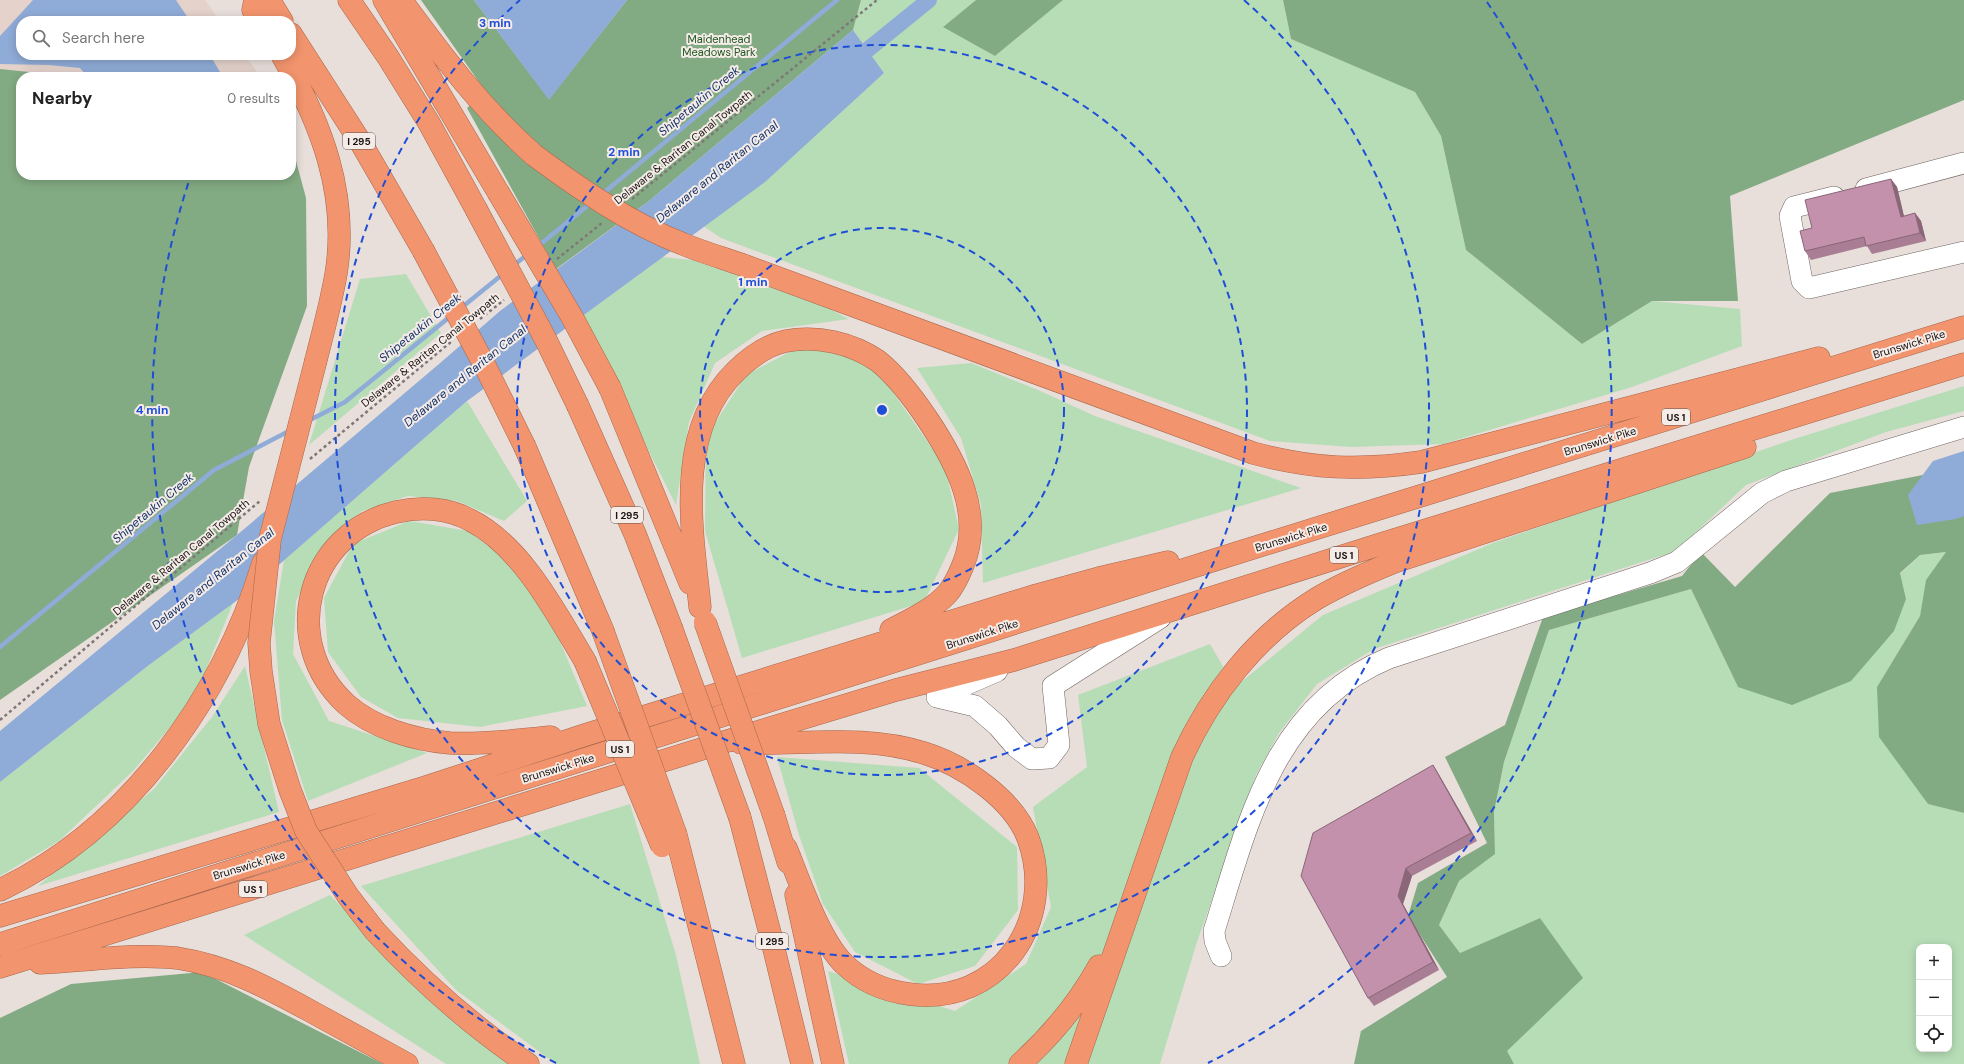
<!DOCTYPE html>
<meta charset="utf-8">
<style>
:root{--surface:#fff;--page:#f2f2f2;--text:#222;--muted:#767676;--line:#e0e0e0}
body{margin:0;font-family:"DM Sans",sans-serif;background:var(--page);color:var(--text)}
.controls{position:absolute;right:12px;bottom:12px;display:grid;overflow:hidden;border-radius:8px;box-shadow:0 2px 10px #0003}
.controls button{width:36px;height:36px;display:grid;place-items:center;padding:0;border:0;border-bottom:1px solid var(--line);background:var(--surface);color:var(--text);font:20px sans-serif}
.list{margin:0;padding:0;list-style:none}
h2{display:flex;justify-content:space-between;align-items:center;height:52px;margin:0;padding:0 16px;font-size:17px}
h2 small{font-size:13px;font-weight:400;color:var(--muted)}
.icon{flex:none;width:22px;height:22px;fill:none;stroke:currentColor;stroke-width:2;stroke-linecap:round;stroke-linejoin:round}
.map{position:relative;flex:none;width:1964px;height:1064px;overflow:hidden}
.search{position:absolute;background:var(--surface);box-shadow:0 2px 10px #0003;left:16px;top:16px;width:280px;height:44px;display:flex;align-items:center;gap:10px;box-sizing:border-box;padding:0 14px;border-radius:16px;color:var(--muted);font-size:15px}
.panel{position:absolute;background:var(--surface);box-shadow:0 2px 10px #0003;left:16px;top:72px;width:280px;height:108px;border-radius:16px}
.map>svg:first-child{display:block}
</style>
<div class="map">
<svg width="1964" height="1064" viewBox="0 0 1964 1064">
<rect width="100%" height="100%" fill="#e8deda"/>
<!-- built -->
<path fill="#e4d2cb" d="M0,0H205L220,21H21V55H245L261,77H79L0,69Z"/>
<!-- green -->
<path fill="#b7ddb7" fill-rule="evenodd" d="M861,0H976L944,26L995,56L1063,0H1283L1291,39L1415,92L1441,136L1466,250L1582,344L1652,301L1740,309L1742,346L1632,387L1443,444L1351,447L1270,441L721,238L703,226L884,73L853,30Z
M662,257L692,260L818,303L849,319L762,331L715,363L689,422L676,505L581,317Z
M406,274L441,333L309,445L360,279Z
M801,346L855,354L888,385L945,467L959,529L924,602L742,658L705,531L706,437L746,375Z
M971,363L1038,390L1095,416L1301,488L983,583L981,505L961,438L917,368Z
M1964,386V411L1886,432L1746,485L1676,551L1374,649L1317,684L1279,733L1256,775L1197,942L1160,1064H849L828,971L955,1011L1026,964L1051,907L1033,807L1087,767L1078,695L1210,644L1235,687L1323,615L1493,543L1794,439Z
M467,401L527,501L504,521L457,501L408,496L362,511L322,549L296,601L293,654L329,721L427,753L308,801L282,720L274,621L284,560Z
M409,521L468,531L518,568L556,632L587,706L480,727L398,718L361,697L328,652L324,598L353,544Z
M1947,552L1926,581L1920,616L1877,687L1928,804L1964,813V1064H1514L1506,1051L1582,978L1540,918L1460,953L1439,925L1459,881L1495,854L1494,812L1504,762L1549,630L1691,589L1738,687L1906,599L1900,574L1920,555ZM1919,947H1949V1049H1919Z
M233,603L194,699L133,771L59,841L0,876V782L149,665Z
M245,666L279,812L38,886L154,789L212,717Z
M777,757L919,768L1017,847L1018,910L975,966L918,984L855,952L823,904L799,835Z
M630,804L676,955L700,1064H556L456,990L361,886Z
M330,895L431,999L519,1064H446L244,935Z"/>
<!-- forest -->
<path fill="#83ab83" d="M421,0H474L549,99L627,0H861L853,30L649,201L556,269L467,108L486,92Z
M976,0H1063L995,56L943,27Z
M1283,0H1964V100L1730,196L1738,301H1652L1582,344L1466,250L1441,136L1415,92L1291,39Z
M0,69L79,77H21V175H291V142L306,198L307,306L249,467L237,535L0,700Z
M1964,467V813L1928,804L1879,737L1877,687L1920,616L1926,580L1946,552L1920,555L1900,573L1906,599L1894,631L1851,681L1792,705L1738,687L1691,589L1549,630L1504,762L1494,812L1495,854L1459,881L1439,925L1460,953L1540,918L1583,978L1507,1051L1514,1064H1354L1361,1031L1447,977L1408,916L1418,883L1487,843L1445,757L1505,725L1543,617L1682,576L1701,552L1735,587L1830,493Z
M202,972L383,1064H0V1018L71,984Z"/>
<!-- water -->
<path fill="#8fabd7" d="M33,0H176L190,21H21V55H210L223,77H88L80,68L49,65L0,64V36Z
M474,0H627L549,100Z
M853,30L884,73L765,182L467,401L243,596L149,665L0,782V731L237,535L439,364L500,311L649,201Z
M1964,451V516L1956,519L1917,525L1908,495L1933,461Z"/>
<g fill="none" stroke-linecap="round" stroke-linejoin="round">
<!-- stream -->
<path stroke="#8fabd7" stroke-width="4.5" d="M601,195L837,0
M537,247L592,202
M514,265L528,254
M461,308L503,274
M308,421L345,402L452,315
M0,647L214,470L291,430"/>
<!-- canal -->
<path stroke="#8fabd7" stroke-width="16" d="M850,64L929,0"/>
<defs>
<path id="minor" d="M1866,189L1964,163
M1834,197L1794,207L1790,216L1802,281L1809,288L1964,252
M997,671L937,697L975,706L998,726L1016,747L1032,759L1049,758L1059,745L1053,686L1160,618
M1221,956L1215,941L1214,931C1248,823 1273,706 1389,658L1650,573L1677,562L1762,493L1786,481L1964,427"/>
<path id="highway" d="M255,0L253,10L261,21
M269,0L282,21
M349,0L388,57L429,123L476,209
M384,0L498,192
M401,0C443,57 481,108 534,155
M291,34L361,143L423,250
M282,55C321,123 349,194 336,274C331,303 323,332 316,360
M743,265L1253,453C1313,469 1359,471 1421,462L1819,358
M610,388L690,583
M578,406L635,534L671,627
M525,447L603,631
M700,607C692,530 674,431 736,371C749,358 767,345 786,341C817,335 852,343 878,361C898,377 914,399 928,420C956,462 984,514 963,565C959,575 954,586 947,594C932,610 910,620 891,630
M551,737C518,740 483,745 450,743C414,740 373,728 346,704C278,641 307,533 396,512C421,506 448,508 470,520C522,546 556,613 585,661
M741,743C802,745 864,734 924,753C963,765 1013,799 1028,838C1058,920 999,1007 909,994C885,991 862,981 844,964C819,939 800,882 786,848
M774,816L788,862
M740,818L771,937L802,1064
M676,835L734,1064
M0,890C129,829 222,698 263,563
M796,895L833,1064
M0,916L426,787L588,734L1037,595L1099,578L1168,562
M375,931C421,981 472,1026 528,1064
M0,944L1240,552L1964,327
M40,963C84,961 133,953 177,958C229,966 268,988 314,1013C345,1030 376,1047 407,1064
M0,967L724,742L896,690L1014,660L1381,544L1964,364
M1020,1064C1052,1035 1078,1004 1099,966
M1076,1064L1182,757C1211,694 1256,636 1316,599C1341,584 1367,573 1394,562L1745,447"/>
</defs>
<!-- minor casing -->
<use href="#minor" stroke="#6e6562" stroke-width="22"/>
<!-- highway casing -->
<use href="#highway" stroke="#a6674e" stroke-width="23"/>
<!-- path -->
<path stroke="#7e7775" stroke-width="2.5" stroke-dasharray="3 3" stroke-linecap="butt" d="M632,199L877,0
M557,259L602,223
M480,319L504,300
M310,459L452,341
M0,720L260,501"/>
<!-- minor -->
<use href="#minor" stroke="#fff" stroke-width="21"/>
<!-- highway -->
<use href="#highway" stroke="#f2946d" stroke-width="22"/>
<defs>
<path id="highway-bridge" d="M534,155C580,189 629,223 683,244C702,252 723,258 743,265
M498,192L572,317L610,388
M476,209L546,340L578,406
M423,250L486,368L525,447
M316,360L270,539L259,643L261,671L269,724L290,790L306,831L348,896L375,931
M705,622L774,816
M671,627L740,818
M603,631L676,835
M585,661L662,846"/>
</defs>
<!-- highway-bridge casing -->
<use href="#highway-bridge" stroke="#a6674e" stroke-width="23" stroke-linecap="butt"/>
<!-- highway-bridge -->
<use href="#highway-bridge" stroke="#f2946d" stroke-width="22"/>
</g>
<!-- wall -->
<path fill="#a97d94" d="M1891,179L1897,187L1904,216L1915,213L1921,221L1926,241L1872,254L1867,246L1811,260L1805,251L1812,228Z
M1433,765L1438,773L1477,841L1412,876L1403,904L1439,970L1374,1006L1368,998Z"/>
<!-- shaded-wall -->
<path fill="#896678" d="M1891,179L1897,187L1906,225L1901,217Z
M1915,213L1921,221L1926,241L1920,233Z
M1433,765L1438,773L1477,841L1471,833Z
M1406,868L1412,876L1403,904L1439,970L1433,962L1398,896Z"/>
<!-- building -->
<path fill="#c491ac" stroke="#896678" d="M1891,179L1901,217L1915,213L1920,233L1866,246L1864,237L1805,251L1800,231L1812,228L1805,200Z
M1433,765L1471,833L1406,868L1398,896L1433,962L1368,998L1301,876L1313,833Z"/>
<!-- distance rings -->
<g fill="none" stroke="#1d4ed8" stroke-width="2" stroke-dasharray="7 5">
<circle cx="882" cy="410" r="182"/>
<circle cx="882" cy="410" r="365"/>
<path d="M1244 0A547 547 0 1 1 520 0"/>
<path d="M556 1063A730 730 0 0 1 190 178M1487 2A730 730 0 0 1 1208 1063"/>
</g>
<g text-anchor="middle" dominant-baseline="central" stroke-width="4" stroke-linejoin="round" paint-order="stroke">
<!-- shield labels -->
<g fill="#f5ebe7" stroke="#5a5453" stroke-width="1">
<rect x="343" y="133" width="32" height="16" rx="3"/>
<rect x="1662" y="409" width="28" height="16" rx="3"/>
<rect x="611" y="507" width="32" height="16" rx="3"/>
<rect x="1330" y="547" width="28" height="16" rx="3"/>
<rect x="606" y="741" width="28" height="16" rx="3"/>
<rect x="239" y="881" width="28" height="16" rx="3"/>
<rect x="756" y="933" width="32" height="16" rx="3"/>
</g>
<g font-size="10" font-weight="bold" fill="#181413">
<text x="359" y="141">I 295</text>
<text x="1676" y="417">US 1</text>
<text x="627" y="515">I 295</text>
<text x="1344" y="555">US 1</text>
<text x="620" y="749">US 1</text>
<text x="253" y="889">US 1</text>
<text x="772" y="941">I 295</text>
</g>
<!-- park labels -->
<g font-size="11" fill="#205824" stroke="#f5ebe7">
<text x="719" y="39">Maidenhead<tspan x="719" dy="13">Meadows Park</tspan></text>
</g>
<!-- street labels -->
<g font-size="11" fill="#181413" stroke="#f5ebe7">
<text transform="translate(683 147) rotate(-39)">Delaware &amp; Raritan Canal Towpath</text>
<text transform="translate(1909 344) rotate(-17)">Brunswick Pike</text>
<text transform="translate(430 350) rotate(-39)">Delaware &amp; Raritan Canal Towpath</text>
<text transform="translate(1600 441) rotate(-17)">Brunswick Pike</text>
<text transform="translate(1291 537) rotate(-17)">Brunswick Pike</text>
<text transform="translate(181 557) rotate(-40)">Delaware &amp; Raritan Canal Towpath</text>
<text transform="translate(982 634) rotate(-18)">Brunswick Pike</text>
<text transform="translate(558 768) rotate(-17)">Brunswick Pike</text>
<text transform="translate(249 865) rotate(-17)">Brunswick Pike</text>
</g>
<!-- water labels -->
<g font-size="12" font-style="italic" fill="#14346a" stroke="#f5ebe7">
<text transform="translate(699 101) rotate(-40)">Shipetaukin Creek</text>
<text transform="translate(717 172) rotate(-39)">Delaware and Raritan Canal</text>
<text transform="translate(420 328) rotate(-39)">Shipetaukin Creek</text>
<text transform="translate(465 376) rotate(-39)">Delaware and Raritan Canal</text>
<text transform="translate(153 508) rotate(-40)">Shipetaukin Creek</text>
<text transform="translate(213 579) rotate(-39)">Delaware and Raritan Canal</text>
</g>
</g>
<circle cx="882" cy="410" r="6" fill="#1d4ed8" stroke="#f5ebe7" stroke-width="2"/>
<g font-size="12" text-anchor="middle" font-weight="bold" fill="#1d4ed8" stroke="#f5ebe7" stroke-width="4" stroke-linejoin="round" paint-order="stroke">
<text x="495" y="27">3 min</text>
<text x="624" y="156">2 min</text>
<text x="753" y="286">1 min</text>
<text x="152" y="414">4 min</text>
</g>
</svg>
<div class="controls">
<button>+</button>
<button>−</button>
<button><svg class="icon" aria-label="locate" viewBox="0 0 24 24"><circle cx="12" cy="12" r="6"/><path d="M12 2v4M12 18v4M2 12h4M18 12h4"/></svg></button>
</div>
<div class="search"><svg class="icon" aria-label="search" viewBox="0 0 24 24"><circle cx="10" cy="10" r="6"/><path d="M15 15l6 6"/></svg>Search here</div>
<section class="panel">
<h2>Nearby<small>0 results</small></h2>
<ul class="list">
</ul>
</section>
</div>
